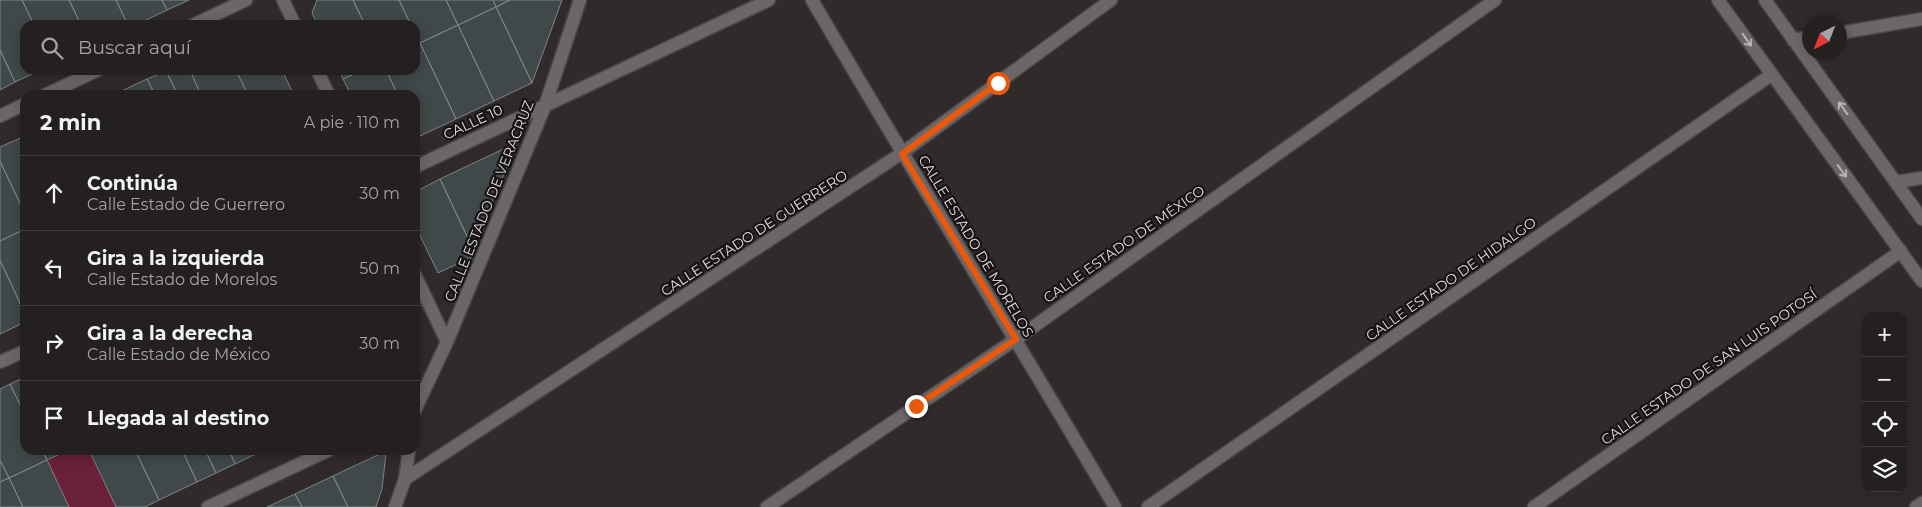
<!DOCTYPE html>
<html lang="es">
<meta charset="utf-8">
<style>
:root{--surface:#252020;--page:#312d2d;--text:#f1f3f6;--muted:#a3a3a5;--line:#423e3e}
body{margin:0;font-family:Montserrat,sans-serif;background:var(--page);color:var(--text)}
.controls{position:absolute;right:15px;bottom:15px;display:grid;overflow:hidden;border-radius:10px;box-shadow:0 2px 12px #0003}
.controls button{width:45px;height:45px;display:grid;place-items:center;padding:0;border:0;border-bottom:1px solid var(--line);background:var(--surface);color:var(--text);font:25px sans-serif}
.compass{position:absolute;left:1802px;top:15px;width:45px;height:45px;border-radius:50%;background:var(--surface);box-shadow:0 2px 12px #0003;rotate:222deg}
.stop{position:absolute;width:15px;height:15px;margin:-11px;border:4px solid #ea580c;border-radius:50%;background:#fff}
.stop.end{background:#ea580c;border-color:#fff;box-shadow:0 1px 5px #0008}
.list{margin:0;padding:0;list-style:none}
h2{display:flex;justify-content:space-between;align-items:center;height:65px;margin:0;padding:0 20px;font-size:21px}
h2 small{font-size:16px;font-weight:400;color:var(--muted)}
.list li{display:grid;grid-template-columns:32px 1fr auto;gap:15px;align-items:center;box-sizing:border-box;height:75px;padding:0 20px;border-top:1px solid var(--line)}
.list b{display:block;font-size:19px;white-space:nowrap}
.list p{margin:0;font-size:16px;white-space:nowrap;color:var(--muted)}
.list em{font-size:16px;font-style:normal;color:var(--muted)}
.icon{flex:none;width:28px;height:28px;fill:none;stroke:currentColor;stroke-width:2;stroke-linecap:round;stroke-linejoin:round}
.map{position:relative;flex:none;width:1922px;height:507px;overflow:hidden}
.search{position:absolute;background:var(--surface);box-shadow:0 2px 12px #0003;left:20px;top:20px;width:400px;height:55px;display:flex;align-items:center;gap:12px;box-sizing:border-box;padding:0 18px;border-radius:15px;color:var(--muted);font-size:19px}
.panel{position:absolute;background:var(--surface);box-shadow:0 2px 12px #0003;left:20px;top:90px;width:400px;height:365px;border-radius:15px}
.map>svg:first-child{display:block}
</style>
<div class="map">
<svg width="1922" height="507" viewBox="0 0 1922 507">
<rect width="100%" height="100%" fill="#312a2b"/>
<!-- green -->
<path fill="#692139" d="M68,450H89L116,507H69L47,460Z"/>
<!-- building -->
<path fill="#40484a" stroke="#7c8487" d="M0,0H22L34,25H25V70H41L15,82L0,50Z
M22,0H69L81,25H34Z
M69,0H116L128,25H81Z
M116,0H162L167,10L136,25H128Z
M162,0H189L167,10Z
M317,0H353L363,21L355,25H318L312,13Z
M353,0H399L411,25H365Z
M399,0H446L458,25L420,43L415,33V25H411Z
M446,0H493L496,7L458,25Z
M493,0H510L496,7Z
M510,0H562L532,83L496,7Z
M496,7L532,83L494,101L458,25Z
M458,25L494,101L456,119L420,43Z
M415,33L420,43L415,45Z
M420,43L456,119L418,137L415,130V95H398L386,70H415V45Z
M0,50L15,82L0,90Z
M190,70H236L248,95H201Z
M190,70L201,95H178L166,71Z
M236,70H282L294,95H248Z
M339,70H362L343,79Z
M362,70H386L398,95H351L343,79Z
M166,71L178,95H155L147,79Z
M147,79L155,95H113Z
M25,136V214L0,161V147Z
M516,143L517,144L472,247L440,179Z
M0,161L25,214V229L0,241Z
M440,179L476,255L438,273L415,225V192Z
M25,229V314L0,260V241Z
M0,260L25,314V322L0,334Z
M25,377V415L10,384Z
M10,384L25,415V450H42L47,460L9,478L0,460V389Z
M42,450H68L47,460Z
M89,450H135L159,500L145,507H116Z
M135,450H182L197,482L159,500Z
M182,450H205L216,473L197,482Z
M205,450H229L235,464L216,473Z
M229,450H264L235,464Z
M384,452L386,453L382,489L376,507H348L333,476Z
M0,460L9,478L0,482Z
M47,460L69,507H23L9,478Z
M333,476L348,507H302L295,494Z
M9,478L23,507H0V482Z
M295,494L302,507H267Z"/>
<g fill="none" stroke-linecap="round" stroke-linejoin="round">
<defs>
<path id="minor" d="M283,0L295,25
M193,25L246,0
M1840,33L1922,19
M1793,40L1810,37
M317,70L329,95
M45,95L98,70
M0,116L25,104
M415,167L769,0
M1896,182L1922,178
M415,275L447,342
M0,362L25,351
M415,410L447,342L545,106L580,0
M405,479L902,153L1111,0
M208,507L329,450
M395,507L405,479L409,450
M767,507L1016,339L1495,0
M1148,507L1771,75
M1534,507L1901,251
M1916,507L1922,503"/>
<path id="tertiary" d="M812,0C911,170 1015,337 1115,507
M1718,0L1922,281
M1765,0L1922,219"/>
</defs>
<!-- minor casing -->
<use href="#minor" stroke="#4d4647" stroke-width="15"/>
<!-- tertiary casing -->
<use href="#tertiary" stroke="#4d4647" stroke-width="15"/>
<!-- minor -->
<use href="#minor" stroke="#6b6768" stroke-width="12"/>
<!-- tertiary -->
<use href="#tertiary" stroke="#6b6768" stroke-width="12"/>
</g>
<!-- one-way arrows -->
<defs><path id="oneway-shaft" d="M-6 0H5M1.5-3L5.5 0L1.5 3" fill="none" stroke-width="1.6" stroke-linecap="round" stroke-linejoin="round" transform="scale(1.25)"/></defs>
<g stroke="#b7b2b3">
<use href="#oneway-shaft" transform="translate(1747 40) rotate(55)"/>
<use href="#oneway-shaft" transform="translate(1843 108) rotate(-126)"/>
<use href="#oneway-shaft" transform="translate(1842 171) rotate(54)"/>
</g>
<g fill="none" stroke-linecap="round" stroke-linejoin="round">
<!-- route -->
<path stroke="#ea580c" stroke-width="6" d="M916,406L1016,339L902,154L998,83"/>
</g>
<g text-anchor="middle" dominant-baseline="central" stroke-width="4.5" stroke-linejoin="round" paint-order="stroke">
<!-- street labels -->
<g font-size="14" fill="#e0dbdc" stroke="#161314">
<text transform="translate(473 122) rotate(-25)">CALLE 10</text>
<text transform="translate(489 201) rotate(-68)">CALLE ESTADO DE VERACRUZ</text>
<text transform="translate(754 233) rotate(-33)">CALLE ESTADO DE GUERRERO</text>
<text transform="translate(1124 244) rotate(-35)">CALLE ESTADO DE MÉXICO</text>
<text transform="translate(976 246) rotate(59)">CALLE ESTADO DE MORELOS</text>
<text transform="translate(1451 279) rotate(-35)">CALLE ESTADO DE HIDALGO</text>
<text transform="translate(1709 367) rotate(-35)">CALLE ESTADO DE SAN LUIS POTOSÍ</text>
</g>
</g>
</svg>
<div class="controls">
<button>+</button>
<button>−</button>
<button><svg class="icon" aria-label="locate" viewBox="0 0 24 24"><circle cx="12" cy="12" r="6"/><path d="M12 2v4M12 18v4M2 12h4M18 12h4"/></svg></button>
<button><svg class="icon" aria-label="layers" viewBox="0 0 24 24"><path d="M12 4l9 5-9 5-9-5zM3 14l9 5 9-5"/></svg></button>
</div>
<svg class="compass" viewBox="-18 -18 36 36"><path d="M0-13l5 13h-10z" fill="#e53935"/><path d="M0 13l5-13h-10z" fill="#a3a3a5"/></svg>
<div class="stop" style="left:998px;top:83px"></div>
<div class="stop end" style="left:916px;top:406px"></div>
<div class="search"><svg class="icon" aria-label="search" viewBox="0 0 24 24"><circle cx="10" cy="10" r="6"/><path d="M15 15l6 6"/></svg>Buscar aquí</div>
<section class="panel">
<h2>2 min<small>A pie · 110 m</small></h2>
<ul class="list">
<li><svg class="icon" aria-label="ahead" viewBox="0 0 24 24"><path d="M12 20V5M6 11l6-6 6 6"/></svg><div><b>Continúa</b><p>Calle Estado de Guerrero</p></div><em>30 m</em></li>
<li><svg class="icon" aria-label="left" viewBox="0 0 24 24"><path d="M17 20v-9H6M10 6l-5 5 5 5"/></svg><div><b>Gira a la izquierda</b><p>Calle Estado de Morelos</p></div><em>50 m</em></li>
<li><svg class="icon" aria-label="right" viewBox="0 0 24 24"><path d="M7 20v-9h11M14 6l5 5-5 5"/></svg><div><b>Gira a la derecha</b><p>Calle Estado de México</p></div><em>30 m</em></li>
<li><svg class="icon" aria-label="arrive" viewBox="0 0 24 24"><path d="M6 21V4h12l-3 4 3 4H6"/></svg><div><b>Llegada al destino</b></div></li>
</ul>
</section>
</div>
